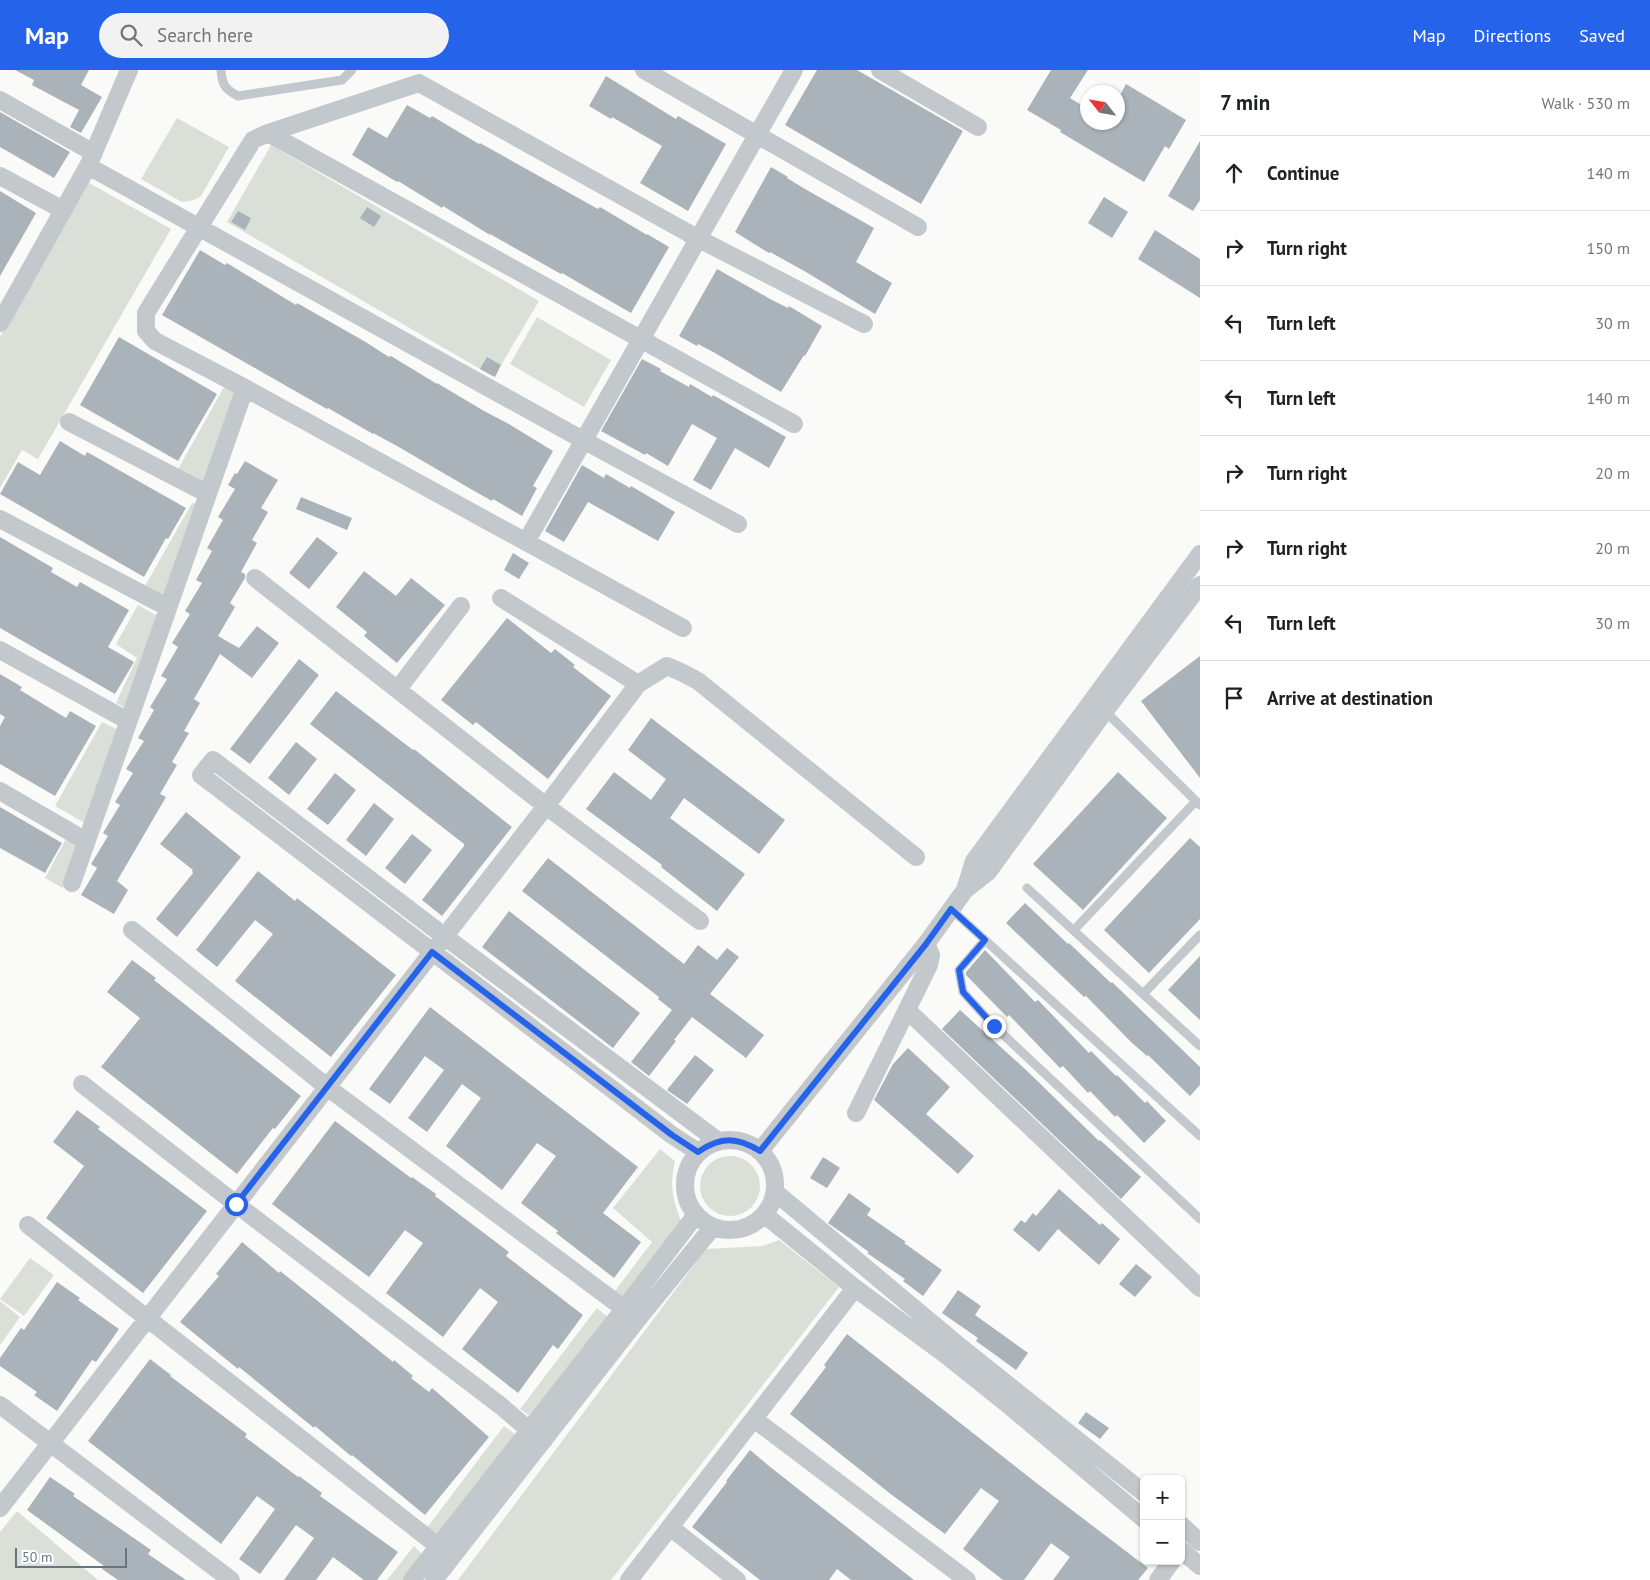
<!DOCTYPE html>
<meta charset="utf-8">
<style>
:root{--surface:#fff;--page:#f2f2f2;--text:#202124;--muted:#757577;--line:#e0e0e0;--accent:#2563eb}
body{margin:0;font-family:"PT Sans",sans-serif;background:var(--page);color:var(--text)}
.controls{position:absolute;right:15px;bottom:15px;display:grid;overflow:hidden;border-radius:8px;box-shadow:0 1px 4px #0004}
.controls button{width:45px;height:45px;display:grid;place-items:center;padding:0;border:0;border-bottom:1px solid var(--line);background:var(--surface);color:var(--text);font:25px sans-serif}
.compass{position:absolute;left:1080px;top:15px;width:45px;height:45px;border-radius:50%;background:var(--surface);box-shadow:0 1px 4px #0004;rotate:301deg}
.scale{position:absolute;left:15px;bottom:12px;width:112px;box-sizing:border-box;padding-left:5px;border:2px solid #657683;border-top:0;font-size:14px;line-height:18px;white-space:nowrap;color:#657683;-webkit-text-stroke:4px #fff;paint-order:stroke}
.stop{position:absolute;width:15px;height:15px;margin:-11px;border:4px solid #2563eb;border-radius:50%;background:#fff}
.stop.end{background:#2563eb;border-color:#fff;box-shadow:0 1px 5px #0008}
.list{margin:0;padding:0;list-style:none}
h2{display:flex;justify-content:space-between;align-items:center;height:65px;margin:0;padding:0 20px;font-size:21px}
h2 small{font-size:16px;font-weight:400;color:var(--muted)}
.list li{display:grid;grid-template-columns:32px 1fr auto;gap:15px;align-items:center;box-sizing:border-box;height:75px;padding:0 20px;border-top:1px solid var(--line)}
.list b{display:block;font-size:19px;white-space:nowrap}
.list em{font-size:16px;font-style:normal;color:var(--muted)}
.icon{flex:none;width:28px;height:28px;fill:none;stroke:currentColor;stroke-width:2;stroke-linecap:round;stroke-linejoin:round}
.map{position:relative;flex:none;width:1200px;height:1510px;overflow:hidden}
header{display:flex;align-items:center;gap:30px;box-sizing:border-box;height:70px;padding:0 25px;background:var(--accent);color:#fff}
header strong{font-size:24px}
nav{display:flex;gap:28px;margin-inline-start:auto;font-size:18px}
.search{width:350px;height:45px;background:var(--page);display:flex;align-items:center;gap:12px;box-sizing:border-box;padding:0 18px;border-radius:28px;color:var(--muted);font-size:19px}
main{display:flex}
aside{flex:1;background:var(--surface)}
.map>svg:first-child{display:block}
</style>
<header>
<strong>Map</strong>
<div class="search"><svg class="icon" aria-label="search" viewBox="0 0 24 24"><circle cx="10" cy="10" r="6"/><path d="M15 15l6 6"/></svg>Search here</div>
<nav><a>Map</a><a>Directions</a><a>Saved</a></nav>
</header>
<main>
<div class="map">
<svg width="1200" height="1510" viewBox="0 0 1200 1510">
<rect width="100%" height="100%" fill="#fafaf8"/>
<!-- green -->
<path fill="#dadfd7" d="M177,48L229,77L201,126L194,130L182,132L141,109Z
M271,75L539,231L494,307L227,152Z
M89,113L171,159L38,389L22,380L0,418V267Z
M537,247L611,290L584,337L510,294Z
M224,317L236,322L205,414L177,401Z
M192,433L198,434L165,528L145,516Z
M138,535L156,545L125,638L116,633L137,588L116,574Z
M102,652L120,661L85,753L55,736Z
M67,767L79,771L63,818L45,808Z
M660,1079L675,1091C669,1119 673,1130 683,1156L624,1230L615,1221L652,1172L613,1138Z
M700 1116a30 30 0 1 1 60 0a30 30 0 1 1-60 0Z
M779,1170L839,1217L611,1510H458L706,1179L763,1176Z
M30,1188L54,1205L24,1246L0,1229Z
M0,1231L20,1247L0,1275Z
M597,1238L609,1248L533,1348L520,1339Z
M504,1356L517,1366L439,1468L426,1459Z
M17,1441L98,1510H0V1462Z
M414,1476L423,1485L404,1510H387Z"/>
<!-- building -->
<path fill="#aab3b9" d="M15,0H89L81,15L102,27L81,63L70,57L79,40L32,15L34,10Z
M817,0H857L963,61L921,134L785,55Z
M1051,0H1088L1070,28L1088,39V52H1118V29L1126,14L1186,50L1169,79L1165,76L1144,112L1060,62L1061,60L1027,40Z
M606,6L676,49L678,46L726,74L688,141L640,113L662,76L612,47L611,49L589,36Z
M407,35L430,48L432,46L479,74L480,73L598,139L600,137L647,165V164L669,177L631,243L562,203L561,204L490,164V165L443,136L442,138L398,111L397,112L352,85L368,57L387,68Z
M0,42L70,82L54,108L0,77Z
M1200,71V130L1193,141L1168,126Z
M771,97L788,107L787,108L805,119L874,158L856,192L892,213L875,244L806,202L770,182L769,183L735,162Z
M0,121L36,143L0,206Z
M1104,127L1128,142L1112,168L1088,153Z
M367,137L381,146L374,157L360,148Z
M238,141L251,148L245,160L231,152Z
M1155,160L1200,189V228L1138,189Z
M200,180L225,195L227,193L296,235L297,233L364,271L389,287L391,286L437,314V313L484,341L507,353L553,381L533,416L537,418L522,446L493,429L492,431L469,418L397,376L373,363V364L328,338L327,339L302,325L162,245Z
M717,199L772,230L788,238L789,236L822,256L805,286L804,285L781,322L715,283L698,274L697,276L679,266Z
M119,267L217,324L178,391L80,335Z
M487,287L501,295L495,307L480,299Z
M642,289L661,299L660,301L689,317L690,314L712,327L713,325L786,367L769,398L735,378L711,420L693,410L717,368L692,354L668,396L646,383L645,385L601,361Z
M60,371L85,386L87,382L186,438L168,469L166,468L144,507L0,424L18,392L40,405Z
M245,391L278,410L261,438L268,442L252,470L257,473L241,502L245,504V508L230,533L235,537L218,566L239,578L257,556L279,573L252,608L220,584L194,629L200,633L184,661L189,663L172,692L177,695L160,724L166,727L117,811L128,820L114,844L81,825L97,798L91,794L108,766L103,763L120,735L115,732L133,703L126,699L144,671L138,668L154,640L150,637L167,609L161,606L178,577L172,573L190,544L185,541L202,513L196,510L212,481L207,478L223,450L218,447L235,419L228,415L235,403L237,404Z
M582,395L604,408L606,404L630,418L631,416L675,442L658,471L588,432L564,472L545,461Z
M301,427L352,448L347,460L296,439Z
M0,467L53,498L51,502L77,517L80,512L129,540L108,577L134,592L115,624L0,558Z
M317,467L338,483L309,519L289,503Z
M513,483L529,493L519,509L504,500Z
M364,501L396,526L411,508L445,535L397,593L364,566L367,562L336,537Z
M507,548L551,583L555,579L575,595L573,597L611,626L548,709L476,652L473,655L441,630Z
M1200,586V708L1141,631Z
M299,589L319,605L250,694L230,679Z
M0,604L22,617L20,620L66,648L70,641L96,656L55,726L0,694V656L5,647L0,644Z
M336,621L413,680L414,679L512,757L442,846L422,830L464,776V774L310,654Z
M651,648L785,750L759,784L684,728L670,748L745,804L717,841L661,797L662,795L586,739L614,702L651,730L666,709L628,680Z
M296,672L317,689L289,725L268,708Z
M1118,702L1167,748L1083,840L1033,794Z
M335,703L356,720L328,755L307,739Z
M374,733L394,749L366,786L346,770Z
M0,737L62,773L45,803L0,778Z
M186,742L241,787L177,867L156,849L193,803L192,801L193,800L160,774Z
M412,764L432,780L405,814L385,798Z
M1190,768L1200,777V849L1149,903L1104,860Z
M548,788L684,894L698,875L717,890L727,878L739,887L710,924L764,965L746,988L692,947L674,970L676,971L649,1006L631,992L672,940L658,929L659,927L522,821Z
M258,801L295,831L297,828L396,905L331,987L235,911L273,864L255,850L217,897L196,880Z
M1025,833L1068,874L1069,873L1111,913L1112,912L1200,997V1015L1190,1026L1148,985L1147,986L1131,972L1086,926L1084,927L1006,853Z
M509,841L640,943L613,978L482,877Z
M985,880L1035,932L1038,930L1089,983L1091,981L1116,1006L1117,1005L1145,1033L1147,1031L1166,1051L1144,1073L1117,1045L1115,1047L1090,1021L1088,1023L1063,996L1060,998L1009,945L1007,947L966,905V902Z
M1200,886V950L1168,920Z
M132,890L156,908L154,910L301,1026L275,1059L273,1058L237,1104L101,997L140,948L107,922Z
M430,937L638,1097L603,1143L641,1172L614,1208L556,1163L558,1161L521,1133L556,1086L537,1073L502,1120L446,1076L481,1028L462,1014L427,1062L408,1048L444,1000L425,986L390,1034L369,1019Z
M960,940L1025,999L1099,1071L1100,1070L1141,1107L1121,1129L942,959Z
M908,978L950,1017L926,1044L974,1086L958,1104L874,1030L893,994Z
M695,985L714,1000L687,1034L667,1020Z
M77,1040L100,1057L98,1059L207,1141L143,1223L46,1148L84,1096L53,1072Z
M335,1051L411,1108L412,1107L436,1124L435,1126L509,1182L506,1186L583,1245L558,1279L553,1275L518,1323L462,1279L498,1232L480,1218L443,1267L386,1223L423,1173L405,1160L369,1207L272,1134Z
M823,1087L840,1098L827,1118L810,1108Z
M1059,1119L1100,1155L1102,1153L1120,1169L1099,1195L1058,1159L1039,1182L1013,1160L1021,1150L1025,1153L1033,1143L1036,1146Z
M849,1123L871,1139L867,1145L906,1172L904,1173L942,1200L923,1226L903,1211L905,1209L867,1183L869,1182L828,1153Z
M242,1172L279,1203L280,1201L319,1232L393,1292L394,1290L413,1306L411,1308L429,1322L432,1318L489,1367L425,1445L352,1385L351,1386L315,1356L314,1358L239,1297L238,1299L180,1252L219,1206L216,1204Z
M1136,1194L1152,1207L1135,1227L1119,1214Z
M57,1212L80,1228L78,1230L119,1259L96,1292L92,1290L57,1341L34,1325L37,1322L0,1296V1288L21,1258L24,1260Z
M958,1220L981,1236L975,1245L1028,1283L1016,1300L976,1271L978,1268L942,1243Z
M847,1264L1039,1415L1148,1498L1138,1510H1053L1070,1487L1051,1473L1024,1510H1003L963,1479L999,1431L981,1418L945,1464L892,1425L790,1344L826,1297L824,1295Z
M150,1289L171,1305L170,1306L247,1364L245,1367L298,1407L299,1406L322,1423L320,1426L398,1482L377,1510H364L333,1487L316,1510H284L314,1468L296,1455L260,1504L239,1489L275,1439L257,1426L221,1474L88,1371Z
M1086,1342L1109,1358L1100,1369L1078,1353Z
M750,1380L769,1396L914,1510H851L837,1499L829,1510H760L692,1457L727,1412L726,1411Z
M50,1407L75,1424L73,1426L151,1480L148,1484L186,1510H118L102,1499L104,1496L27,1440Z"/>
<g fill="none" stroke-linecap="round" stroke-linejoin="round">
<!-- lane -->
<path stroke="#c3c8cc" stroke-width="9" d="M221,0C222,15 225,19 238,26L342,10L352,0
M1104,640L1200,735
M1027,818L1200,976
M951,839L985,870L959,900L963,922L994,956L1200,1149
M1074,860L1196,731
M985,870L1200,1066
M1143,924L1200,865"/>
<!-- street -->
<path stroke="#c3c8cc" stroke-width="18" d="M644,0L918,157
M880,0L978,57
M0,30L94,83
M268,63L794,354
M88,96L583,370L738,454
M0,106L63,140
M0,253L88,96L129,0
M69,352L208,424
M0,449L167,537
M526,472L794,0
M255,508L546,736L700,851
M501,528L638,614L667,596L683,603L698,611L916,787
M683,558L245,318L155,271L146,261V243L253,70L268,63L419,13L699,169L864,254
M0,580L128,651
M398,619L461,536
M0,721L86,771
M72,813L245,318
M965,820L974,791L1200,484
M132,860L327,1017L638,1249
M907,940L1200,1218
M82,1014L236,1134L501,1336L529,1360L544,1370
M856,1043L929,895L931,885L926,874
M685 1115a45 45 0 1 1 90 0a45 45 0 1 1-90 0Z
M760,1081L926,874L965,820L988,802L1105,641L1200,515
M698,1082L672,1065L201,705L213,690L444,866L718,1071
M775,1122L958,1275L1144,1423
M765,1145L855,1218L946,1285L1011,1337L1144,1449
M28,1155L452,1487
M0,1335L231,1510
M754,1349L967,1510
M0,1438L546,736L638,614
M1181,1455L1200,1472
M670,1457L737,1510
M1181,1480L1200,1496
M412,1510L624,1239L695,1146
M434,1510L638,1249L712,1158
M629,1510L855,1218
M1158,1510L1172,1491"/>
</g>
<g fill="none" stroke-linecap="round" stroke-linejoin="round">
<!-- route -->
<path stroke="#2563eb" stroke-width="6" d="M236,1134L432,882L672,1065L698,1082C721,1066 737,1067 760,1081L926,874L951,839L985,870L959,900L963,922L994,956"/>
</g>
</svg>
<div class="controls">
<button>+</button>
<button>−</button>
</div>
<svg class="compass" viewBox="-18 -18 36 36"><path d="M0-13l5 13h-10z" fill="#e53935"/><path d="M0 13l5-13h-10z" fill="#757577"/></svg>
<div class="scale">50 m</div>
<div class="stop" style="left:236px;top:1134px"></div>
<div class="stop end" style="left:994px;top:956px"></div>
</div>
<aside>
<h2>7 min<small>Walk · 530 m</small></h2>
<ul class="list">
<li><svg class="icon" aria-label="ahead" viewBox="0 0 24 24"><path d="M12 20V5M6 11l6-6 6 6"/></svg><div><b>Continue</b></div><em>140 m</em></li>
<li><svg class="icon" aria-label="right" viewBox="0 0 24 24"><path d="M7 20v-9h11M14 6l5 5-5 5"/></svg><div><b>Turn right</b></div><em>150 m</em></li>
<li><svg class="icon" aria-label="left" viewBox="0 0 24 24"><path d="M17 20v-9H6M10 6l-5 5 5 5"/></svg><div><b>Turn left</b></div><em>30 m</em></li>
<li><svg class="icon" aria-label="left" viewBox="0 0 24 24"><path d="M17 20v-9H6M10 6l-5 5 5 5"/></svg><div><b>Turn left</b></div><em>140 m</em></li>
<li><svg class="icon" aria-label="right" viewBox="0 0 24 24"><path d="M7 20v-9h11M14 6l5 5-5 5"/></svg><div><b>Turn right</b></div><em>20 m</em></li>
<li><svg class="icon" aria-label="right" viewBox="0 0 24 24"><path d="M7 20v-9h11M14 6l5 5-5 5"/></svg><div><b>Turn right</b></div><em>20 m</em></li>
<li><svg class="icon" aria-label="left" viewBox="0 0 24 24"><path d="M17 20v-9H6M10 6l-5 5 5 5"/></svg><div><b>Turn left</b></div><em>30 m</em></li>
<li><svg class="icon" aria-label="arrive" viewBox="0 0 24 24"><path d="M6 21V4h12l-3 4 3 4H6"/></svg><div><b>Arrive at destination</b></div></li>
</ul>
</aside>
</main>
